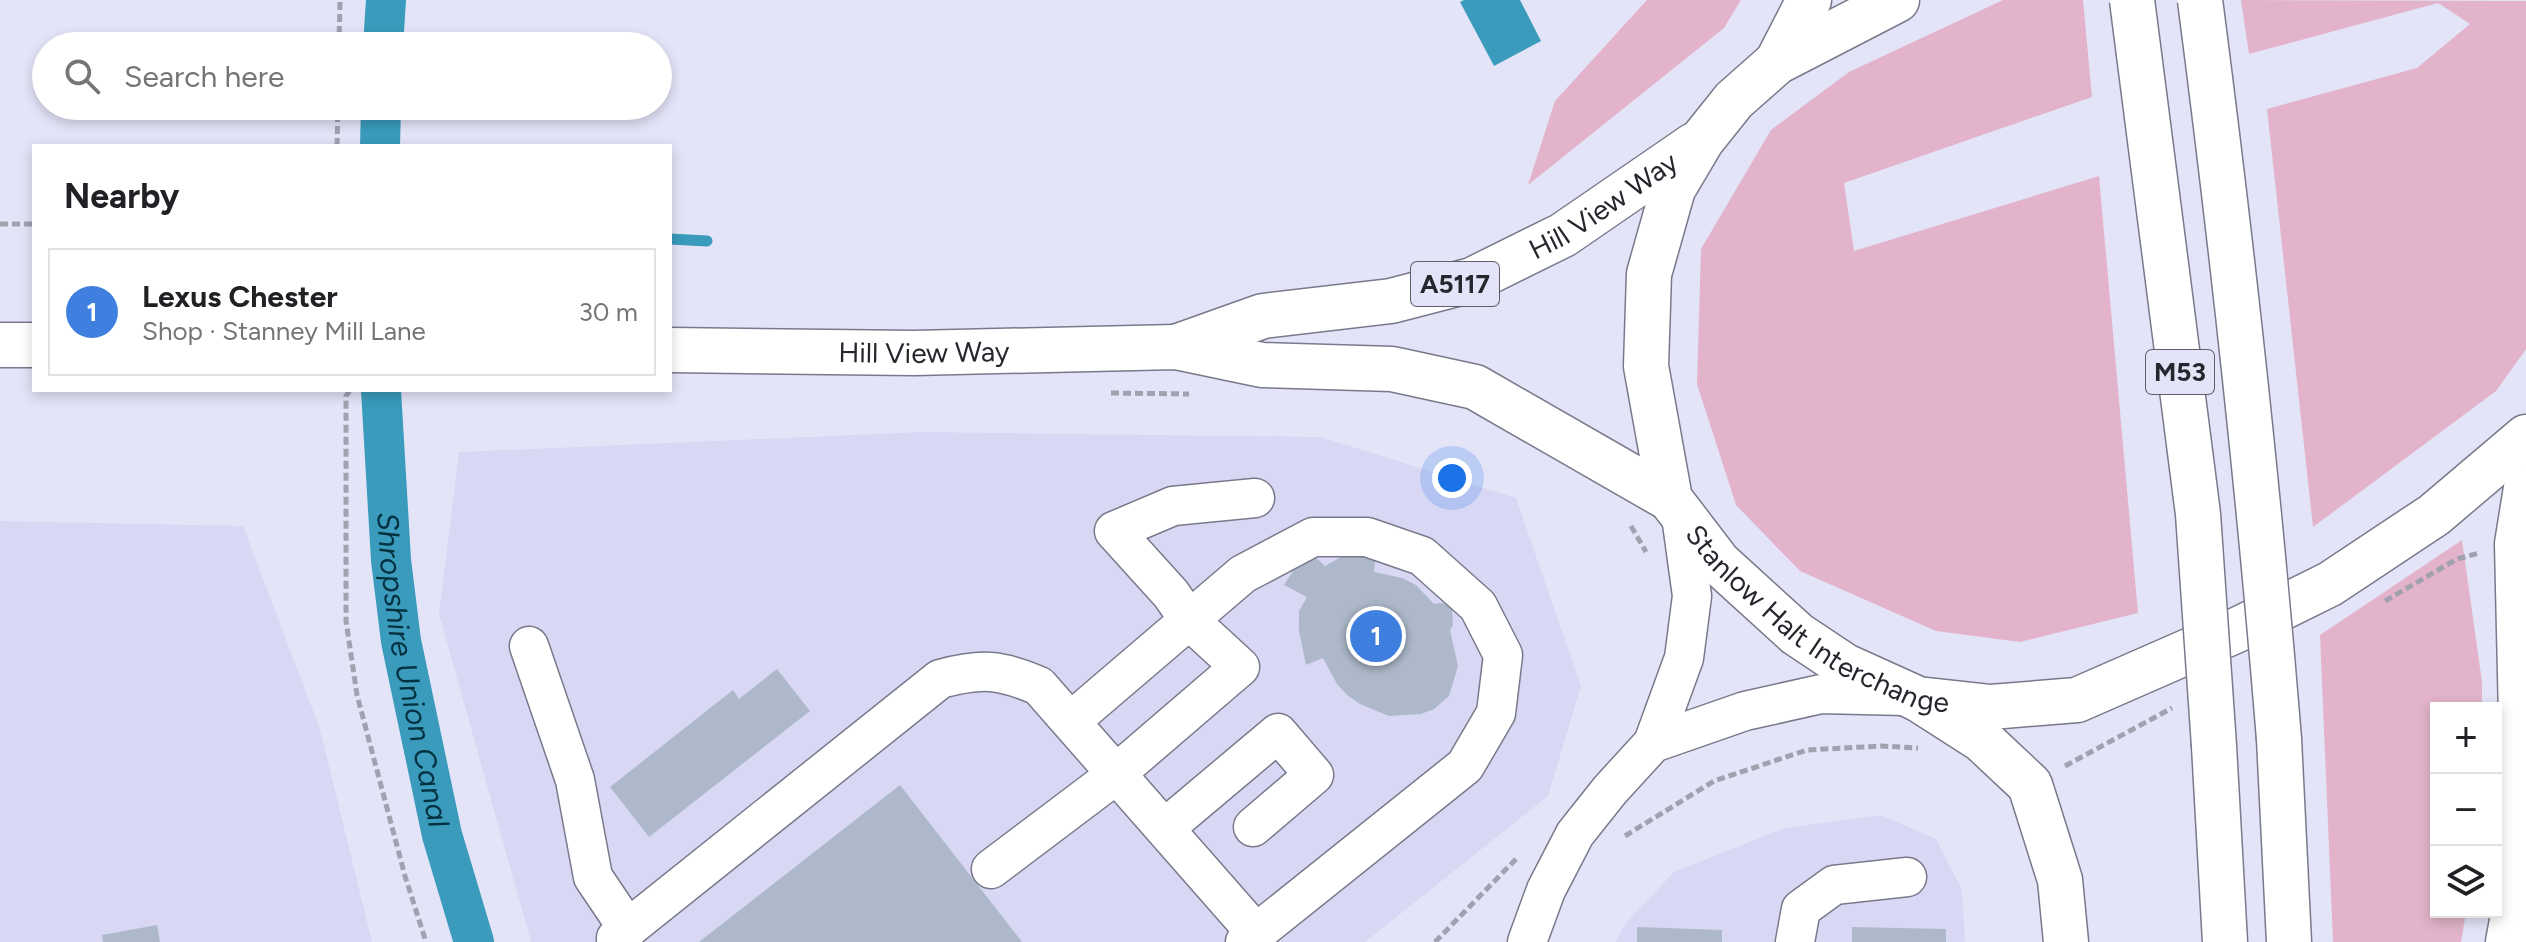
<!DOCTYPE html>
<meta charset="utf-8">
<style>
:root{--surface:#fff;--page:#f2f2f2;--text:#202124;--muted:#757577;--line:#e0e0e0;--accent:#477a08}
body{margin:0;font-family:Figtree,sans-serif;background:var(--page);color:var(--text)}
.controls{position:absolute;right:24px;bottom:24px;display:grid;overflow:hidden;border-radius:0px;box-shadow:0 4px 12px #0003}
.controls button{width:72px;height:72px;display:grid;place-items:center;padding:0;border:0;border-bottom:2px solid var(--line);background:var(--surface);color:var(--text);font:40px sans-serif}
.you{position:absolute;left:1452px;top:478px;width:28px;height:28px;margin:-20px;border:6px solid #fff;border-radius:50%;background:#1a73e8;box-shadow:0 0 0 12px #1a73e833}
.badge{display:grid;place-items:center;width:52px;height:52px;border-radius:50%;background:var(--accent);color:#fff;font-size:26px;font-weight:700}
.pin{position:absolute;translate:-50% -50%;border:4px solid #fff;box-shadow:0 2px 8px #0006}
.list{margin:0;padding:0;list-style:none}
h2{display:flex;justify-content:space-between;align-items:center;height:104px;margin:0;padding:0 32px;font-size:34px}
h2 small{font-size:26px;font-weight:400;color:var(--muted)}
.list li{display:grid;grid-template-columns:52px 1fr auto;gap:24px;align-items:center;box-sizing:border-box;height:128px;margin:0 16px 16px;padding:0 16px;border:2px solid var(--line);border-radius:0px}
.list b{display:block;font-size:30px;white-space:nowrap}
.list p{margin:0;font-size:26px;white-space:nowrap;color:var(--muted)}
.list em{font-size:26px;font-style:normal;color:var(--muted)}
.icon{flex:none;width:44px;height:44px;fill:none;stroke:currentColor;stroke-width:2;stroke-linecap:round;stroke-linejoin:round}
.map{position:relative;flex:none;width:2526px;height:942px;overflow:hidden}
.search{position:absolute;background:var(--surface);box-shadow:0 4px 12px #0003;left:32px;top:32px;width:640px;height:88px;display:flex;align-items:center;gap:20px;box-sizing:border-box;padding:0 28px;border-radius:44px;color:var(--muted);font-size:30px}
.panel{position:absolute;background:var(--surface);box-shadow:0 4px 12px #0003;left:32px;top:144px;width:640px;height:248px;border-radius:0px}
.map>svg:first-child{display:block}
</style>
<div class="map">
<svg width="2526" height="942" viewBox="0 0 2526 942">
<rect width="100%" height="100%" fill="#e4e4f8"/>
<!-- built -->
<path fill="#d9d8f4" d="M922,432L1321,437L1516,498L1581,686L1548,796L1365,942H531L439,614L459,452Z
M0,521L243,526L320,729L372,942H0Z
M1881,815L1936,839L1962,890L1965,942H1615L1625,924L1674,872L1785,828Z"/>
<!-- green -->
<path fill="#e2b3ca" d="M1647,0H1741L1724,28L1528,185L1555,101Z
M2003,0H2083L2092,97L1844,183L1854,251L2099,176L2138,613L2020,642L1936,631L1800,571L1736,505L1697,384L1701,249L1771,130L1849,72Z
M2241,0L2526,1V349L2496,391L2313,527L2267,109L2417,68L2470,24L2438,3L2249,54Z
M2462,540L2482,682V708H2436V912H2466L2461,942H2333L2320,635Z"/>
<!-- water -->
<path fill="#3a9bbc" d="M1464,0H1520L1541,41L1494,66L1460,2Z"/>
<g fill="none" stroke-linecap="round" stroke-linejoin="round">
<!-- stream -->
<path stroke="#3a9bbc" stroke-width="11" d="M670,239L707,241"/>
<!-- canal -->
<g stroke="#3a9bbc" stroke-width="40">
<path d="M383,46L386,0"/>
<path d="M380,146L381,106"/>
<path id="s1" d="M381,390L391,560L401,641L442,835L474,942"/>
</g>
</g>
<!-- building -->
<path fill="#adb9ca" d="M1307,549L1325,566L1343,556L1376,553L1374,572L1402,578L1416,585L1434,604L1443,603L1452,608L1453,625L1450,630L1458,666L1449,696L1434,709L1421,714L1389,716L1360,704L1347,695L1337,684L1323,658L1306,665L1299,631V611L1307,597L1284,585Z
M777,669L810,711L649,837L610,787L733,690L739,699Z
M900,785L1022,942H699Z
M157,925L160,942H103L102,935Z
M1637,927L1722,930V942H1637Z
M1852,927L1946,929V942H1852Z"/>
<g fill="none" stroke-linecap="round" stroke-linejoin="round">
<defs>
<path id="minor" d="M529,646L575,780L593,877L628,929
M1071,721L1243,574L1313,537H1367L1422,556L1478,606L1503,655L1496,713L1465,766L1245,942
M1653,743L1745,711L1821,694L1906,696
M1165,828L1278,733L1314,775L1253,827
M991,869L1105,783L1240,667L1189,620L1171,594L1114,531L1173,506L1255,498
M616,942V938L940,679C981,668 1000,669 1039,686L1256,933
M1527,942L1546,890L1575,834L1610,790L1653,743L1684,658L1692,596L1681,516
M1795,942L1801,909L1834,885L1907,877"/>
<g id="major">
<path id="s2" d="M1897,0L1777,62L1734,100L1702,140L1673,189L1649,274L1646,366L1670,499L1719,563L1797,634L1845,666L1918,699L1991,707L2077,700L2237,630L2330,584L2434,515L2526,437"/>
<path d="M0,345H34"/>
<path id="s3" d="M1176,347L1263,316L1391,301L1472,280L1563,235L1694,145"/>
<path id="s4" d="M670,350L914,353L1176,347L1262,365L1392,369L1475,387L1670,499"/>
</g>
<path id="highway" d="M1777,62L1809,0
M1918,699L1982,740L2030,785L2060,880L2066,942
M2279,739L2289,942
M2214,746L2225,942
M2508,942L2513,915L2523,804L2517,544L2526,488"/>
</defs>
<!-- minor casing -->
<use href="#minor" stroke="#79798b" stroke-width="41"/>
<!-- major casing -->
<use href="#major" stroke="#79798b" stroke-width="47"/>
<!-- highway casing -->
<use href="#highway" stroke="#79798b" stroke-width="47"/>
<!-- path -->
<path stroke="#a1a1b0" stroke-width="5" stroke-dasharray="8 4" stroke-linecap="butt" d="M339,46L340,0
M337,146L338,106
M0,224H34
M350,390L346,396V621L357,695L405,876L426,942
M1111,393L1189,394
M1631,526L1646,552
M2385,601L2457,559L2479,553
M2065,766L2172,708
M1625,836L1714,781L1807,750L1881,746L1918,748
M1435,942L1518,857"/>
<!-- minor -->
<use href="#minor" stroke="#fff" stroke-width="38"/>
<!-- major -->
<use href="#major" stroke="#fff" stroke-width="44"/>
<!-- highway -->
<use href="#highway" stroke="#fff" stroke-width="44"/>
<defs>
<path id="highway-bridge" d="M2132,0L2198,514L2214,746
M2200,0C2232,246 2259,492 2279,739"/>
</defs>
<!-- highway-bridge casing -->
<use href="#highway-bridge" stroke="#79798b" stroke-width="47" stroke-linecap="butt"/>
<!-- highway-bridge -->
<use href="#highway-bridge" stroke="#fff" stroke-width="44"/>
</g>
<g text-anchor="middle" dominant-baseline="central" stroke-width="8" stroke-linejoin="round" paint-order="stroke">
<!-- shield labels -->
<g fill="#e4e4f8" stroke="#5f5f6b" stroke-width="2">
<rect x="1411" y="262" width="88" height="44" rx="6"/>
<rect x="2146" y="350" width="68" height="44" rx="6"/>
</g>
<g font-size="26" font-weight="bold" fill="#26262e">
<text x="1455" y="284">A5117</text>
<text x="2180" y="372">M53</text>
</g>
<!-- street labels -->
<g font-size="28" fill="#26262e" stroke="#e4e4f8">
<text stroke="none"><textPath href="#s3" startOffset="456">Hill View Way</textPath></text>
<text stroke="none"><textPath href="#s4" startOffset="254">Hill View Way</textPath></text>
<text stroke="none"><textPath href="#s2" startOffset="812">Stanlow Halt Interchange</textPath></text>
</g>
<!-- water labels -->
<g font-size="30" font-style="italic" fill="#043140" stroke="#e4e4f8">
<text stroke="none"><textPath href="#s1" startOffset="282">Shropshire Union Canal</textPath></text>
</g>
</g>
</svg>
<div class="controls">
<button>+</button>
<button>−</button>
<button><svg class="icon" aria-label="layers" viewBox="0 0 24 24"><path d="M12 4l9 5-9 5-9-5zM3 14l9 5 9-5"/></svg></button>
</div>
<div class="you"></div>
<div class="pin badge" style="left:1376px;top:636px;background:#3f7fe0">1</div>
<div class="search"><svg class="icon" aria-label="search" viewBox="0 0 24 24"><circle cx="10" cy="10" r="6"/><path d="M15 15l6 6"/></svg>Search here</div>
<section class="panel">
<h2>Nearby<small></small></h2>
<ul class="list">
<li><span class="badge" style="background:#3f7fe0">1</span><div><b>Lexus Chester</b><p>Shop · Stanney Mill Lane</p></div><em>30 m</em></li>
</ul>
</section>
</div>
